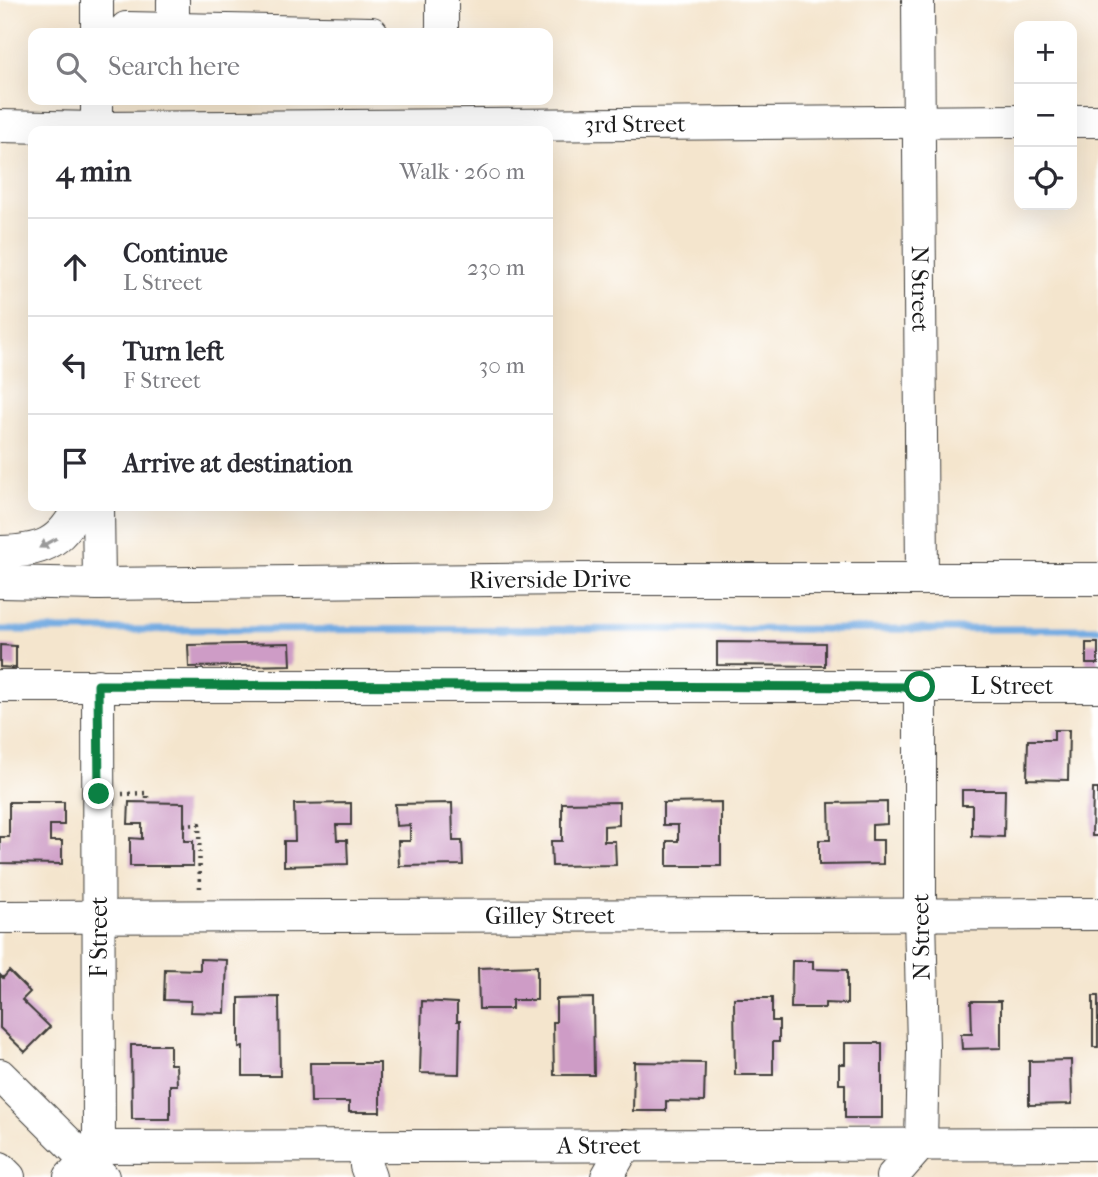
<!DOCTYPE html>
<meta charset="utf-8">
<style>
:root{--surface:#fff;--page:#f2f2f3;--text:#2b2b33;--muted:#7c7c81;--line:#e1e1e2}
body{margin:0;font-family:"IM FELL French Canon",serif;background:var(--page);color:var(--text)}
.controls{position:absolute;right:21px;top:21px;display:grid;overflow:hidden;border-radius:14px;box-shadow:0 7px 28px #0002}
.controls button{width:63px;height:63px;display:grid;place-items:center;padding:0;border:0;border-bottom:2px solid var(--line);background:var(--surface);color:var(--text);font:35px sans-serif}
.stop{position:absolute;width:21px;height:21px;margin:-16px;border:5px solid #0b8043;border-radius:50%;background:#fff}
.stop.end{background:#0b8043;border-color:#fff;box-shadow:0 2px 7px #0008}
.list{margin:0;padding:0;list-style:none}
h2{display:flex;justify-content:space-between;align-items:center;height:91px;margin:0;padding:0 28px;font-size:30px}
h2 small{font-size:23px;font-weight:400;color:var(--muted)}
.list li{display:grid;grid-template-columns:46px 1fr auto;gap:21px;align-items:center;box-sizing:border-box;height:98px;padding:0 28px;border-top:2px solid var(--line)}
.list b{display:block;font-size:26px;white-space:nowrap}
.list p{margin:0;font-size:23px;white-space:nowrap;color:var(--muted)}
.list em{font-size:23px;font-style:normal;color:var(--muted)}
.icon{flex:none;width:38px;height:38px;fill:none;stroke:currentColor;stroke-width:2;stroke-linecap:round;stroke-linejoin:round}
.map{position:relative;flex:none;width:1098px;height:1177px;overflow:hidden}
.search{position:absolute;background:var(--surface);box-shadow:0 7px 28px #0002;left:28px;top:28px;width:525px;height:77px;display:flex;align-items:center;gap:18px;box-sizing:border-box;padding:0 24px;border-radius:14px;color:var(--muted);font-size:26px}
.panel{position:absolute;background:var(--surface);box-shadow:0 7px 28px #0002;left:28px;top:126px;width:525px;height:385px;border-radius:14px}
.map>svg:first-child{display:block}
</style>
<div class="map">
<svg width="1098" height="1177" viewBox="0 0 1098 1177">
<rect width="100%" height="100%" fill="#fff"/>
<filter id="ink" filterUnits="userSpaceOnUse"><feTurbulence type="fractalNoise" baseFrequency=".0143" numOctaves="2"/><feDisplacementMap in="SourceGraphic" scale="14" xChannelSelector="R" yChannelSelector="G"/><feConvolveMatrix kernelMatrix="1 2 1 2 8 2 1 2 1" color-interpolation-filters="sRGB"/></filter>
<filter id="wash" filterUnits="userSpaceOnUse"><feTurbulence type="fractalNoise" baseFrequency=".00686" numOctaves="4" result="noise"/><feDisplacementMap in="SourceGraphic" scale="28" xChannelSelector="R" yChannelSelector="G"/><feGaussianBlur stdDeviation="1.57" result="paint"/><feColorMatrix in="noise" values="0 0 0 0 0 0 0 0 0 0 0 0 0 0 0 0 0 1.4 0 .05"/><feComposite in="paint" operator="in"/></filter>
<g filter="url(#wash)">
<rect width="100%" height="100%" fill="#f4e5cd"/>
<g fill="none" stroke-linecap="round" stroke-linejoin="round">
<!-- stream -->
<path stroke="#73abe2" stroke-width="7" d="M0,630L1098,629"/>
</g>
<g id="blocks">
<!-- building -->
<path fill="#ce9cc6" d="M717,642L825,643V666L717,665Z
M290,643L291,665L189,667L188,645Z
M1086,643H1098V664H1086Z
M0,645L16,646V668L0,667Z
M1054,730H1069L1068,780L1027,779L1028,740H1054Z
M1093,789H1098V836H1092Z
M962,790H1005L1004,837L972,836V805H962Z
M9,802H64V825H50V841H62V864L0,863V837H9Z
M129,802L184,803V841H193V866H130V838L142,839V824H128Z
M619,802V825L604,826V841H615L616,865L552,866L551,841H562V803Z
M721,802V866H667V841H678V825H663V803Z
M887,802V824L872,825V840H883V864L819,865V840H830L829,803Z
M351,803V825H336L337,840H347L348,864L284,866V841H295L294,804Z
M452,803L453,841H462L463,865L399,866L398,841H410V825L396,826L395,804Z
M200,959L227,960L225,1013L190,1012L191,1001L164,1000L165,969L200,970Z
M792,961H813V969L847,970V1004L825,1003V1008H791Z
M537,966V1000H512V1009H479L478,968Z
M9,971L30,992L22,1000L50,1027L25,1052L0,1028V975L3,978Z
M1093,996H1098V1047H1093Z
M279,997L280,1076H243V1047L239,1048V998Z
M593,998L594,1075H554L553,1022H556V999Z
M734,998H772V1021H779V1042H773V1075H735Z
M422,1001L457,1003V1021H460L459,1074L420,1073Z
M971,1001H1001V1048L962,1049L961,1034H972Z
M845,1043H882V1118H845V1084H839V1064H845Z
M131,1045H170V1064H176L177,1085H170V1119H132Z
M1071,1060L1072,1104L1029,1105V1061Z
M634,1062L705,1063L704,1102L666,1101V1111H633Z
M310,1063H380V1112H349V1102H311Z"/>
</g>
</g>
<g filter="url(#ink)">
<use href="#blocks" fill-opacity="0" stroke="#3c3a37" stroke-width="2"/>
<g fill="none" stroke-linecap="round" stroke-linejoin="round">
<defs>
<g id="minor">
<path d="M97,0V33"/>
<path d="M442,0V33"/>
<path id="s1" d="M918,0L922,579"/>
<path d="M126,28L372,33"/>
<path d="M173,29V0"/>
<path d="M97,100V131"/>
<path d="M1072,121H1098"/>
<path id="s2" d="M0,126L97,128L1019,121"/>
<path d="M98,506L99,584"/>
<path d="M0,552C40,551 61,545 79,506"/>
<path id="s3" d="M0,582L99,584L582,579H1098"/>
<path id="s4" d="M0,686H1098"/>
<path id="s5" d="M0,917L1098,914"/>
<path d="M0,1075L103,1177"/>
<path d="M365,1146L366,1166L370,1177"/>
<path id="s6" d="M99,1147L1098,1144"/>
<path d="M0,1168L9,1177"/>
<path d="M70,1177L99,1147L98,685"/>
<path d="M607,1177L625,1145"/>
<path d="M892,1177L921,1144L923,1048L920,914V687"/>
</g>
</defs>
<!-- minor casing -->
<use href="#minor" stroke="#3c3a37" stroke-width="34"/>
<!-- path -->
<path stroke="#3c3a37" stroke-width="4.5" stroke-dasharray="2 5" stroke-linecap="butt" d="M122,794L147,793V799
M184,825L199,824L200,892"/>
<!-- minor -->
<use href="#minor" stroke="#fff" stroke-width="32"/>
</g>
<!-- one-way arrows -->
<defs><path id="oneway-solid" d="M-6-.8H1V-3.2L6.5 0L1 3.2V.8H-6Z" transform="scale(1.75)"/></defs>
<use fill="#999" href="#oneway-solid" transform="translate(48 543) rotate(151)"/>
</g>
<g fill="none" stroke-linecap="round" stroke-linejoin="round" filter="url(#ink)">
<!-- route -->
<path stroke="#0b8043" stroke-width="9" d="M99,794L98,685L920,687"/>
</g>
<g text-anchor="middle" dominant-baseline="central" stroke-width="5" stroke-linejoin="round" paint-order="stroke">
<!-- street labels -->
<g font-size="24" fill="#1c1c1c" stroke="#fff">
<text stroke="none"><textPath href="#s2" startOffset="635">3rd Street</textPath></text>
<text stroke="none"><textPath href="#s1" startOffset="289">N Street</textPath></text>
<text stroke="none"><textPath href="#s3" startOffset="550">Riverside Drive</textPath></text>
<text stroke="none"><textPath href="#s4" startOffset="1012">L Street</textPath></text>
<text stroke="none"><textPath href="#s5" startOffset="550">Gilley Street</textPath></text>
<text transform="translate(99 937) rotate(-90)">F Street</text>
<text transform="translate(921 937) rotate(-91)">N Street</text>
<text stroke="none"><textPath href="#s6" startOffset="500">A Street</textPath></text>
</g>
</g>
</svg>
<div class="controls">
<button>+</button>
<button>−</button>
<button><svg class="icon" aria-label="locate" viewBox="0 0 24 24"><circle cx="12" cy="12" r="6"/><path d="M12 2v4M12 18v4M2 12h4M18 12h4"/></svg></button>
</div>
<div class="stop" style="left:920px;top:687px"></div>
<div class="stop end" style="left:99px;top:794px"></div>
<div class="search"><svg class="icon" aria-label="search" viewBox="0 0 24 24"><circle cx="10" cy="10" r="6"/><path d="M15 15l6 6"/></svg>Search here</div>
<section class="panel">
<h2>4 min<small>Walk · 260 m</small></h2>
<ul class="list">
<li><svg class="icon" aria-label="ahead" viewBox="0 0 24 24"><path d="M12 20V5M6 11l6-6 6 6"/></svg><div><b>Continue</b><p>L Street</p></div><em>230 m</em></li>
<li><svg class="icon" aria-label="left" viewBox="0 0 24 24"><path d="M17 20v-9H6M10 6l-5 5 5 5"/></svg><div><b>Turn left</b><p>F Street</p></div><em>30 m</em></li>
<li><svg class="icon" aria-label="arrive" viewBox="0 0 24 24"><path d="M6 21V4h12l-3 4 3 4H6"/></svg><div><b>Arrive at destination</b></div></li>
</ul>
</section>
</div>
